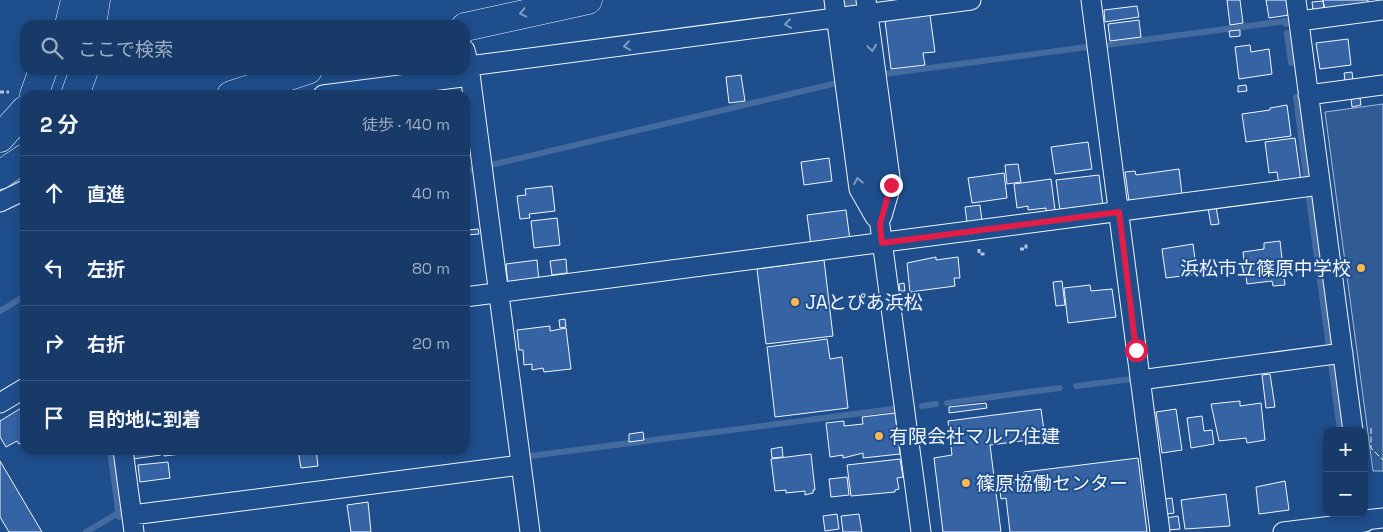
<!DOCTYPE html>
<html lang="ja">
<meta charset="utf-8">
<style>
:root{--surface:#173a69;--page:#244571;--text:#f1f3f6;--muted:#9eadc0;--line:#36547d}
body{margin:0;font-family:"Space Grotesk","Noto Sans JP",sans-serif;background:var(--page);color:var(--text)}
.controls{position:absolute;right:15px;bottom:15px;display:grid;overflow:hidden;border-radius:10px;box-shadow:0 2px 8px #0003}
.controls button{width:45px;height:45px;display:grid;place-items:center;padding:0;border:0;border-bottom:1px solid var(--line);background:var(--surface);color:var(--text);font:25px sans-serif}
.stop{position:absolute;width:15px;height:15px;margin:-11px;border:4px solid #e11d48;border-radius:50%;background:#fff}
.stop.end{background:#e11d48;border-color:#fff;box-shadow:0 1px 5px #0008}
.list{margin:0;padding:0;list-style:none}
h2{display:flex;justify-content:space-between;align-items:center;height:65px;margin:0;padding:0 20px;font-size:21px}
h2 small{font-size:16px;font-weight:400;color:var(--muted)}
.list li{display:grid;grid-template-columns:32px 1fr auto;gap:15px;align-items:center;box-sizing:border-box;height:75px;padding:0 20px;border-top:1px solid var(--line)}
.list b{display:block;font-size:19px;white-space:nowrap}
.list em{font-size:16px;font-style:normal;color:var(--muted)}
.icon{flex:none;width:28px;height:28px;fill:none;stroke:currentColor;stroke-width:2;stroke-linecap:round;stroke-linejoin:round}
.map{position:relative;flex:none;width:1383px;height:532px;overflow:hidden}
.search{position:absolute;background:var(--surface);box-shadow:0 2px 8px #0003;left:20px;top:20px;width:450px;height:55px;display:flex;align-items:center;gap:12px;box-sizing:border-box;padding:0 18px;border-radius:15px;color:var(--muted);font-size:19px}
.panel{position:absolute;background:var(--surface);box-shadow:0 2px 8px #0003;left:20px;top:90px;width:450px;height:365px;border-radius:15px}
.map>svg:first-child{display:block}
</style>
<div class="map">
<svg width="1383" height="532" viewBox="0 0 1383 532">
<rect width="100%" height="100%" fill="#1f4e8c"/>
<!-- green -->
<path fill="#305b95" stroke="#a8bbd7" d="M1383,104V471H1373L1325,112Z"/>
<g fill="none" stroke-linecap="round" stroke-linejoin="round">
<!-- stream -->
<path stroke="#446ba0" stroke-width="6" d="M1287,33L1291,63
M1106,45L1286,21V24
M884,74L1087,47
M1296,97L1306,176
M491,165L837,83
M465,171L470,170
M1309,198L1329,347
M0,311L25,296
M1331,362L1340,431
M1076,386L1132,379
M947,403L1060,388
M922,406L936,404
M110,450L119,517
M530,456L893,409
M86,532L118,513"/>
</g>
<!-- building -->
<path fill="#3563a3" stroke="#f2f6ff" d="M1227,0H1240L1243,23L1230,25Z
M1266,0H1287L1289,15L1269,18Z
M1323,0H1368V4L1325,10Z
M1323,1L1324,8L1313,10L1312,2Z
M1137,6L1139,17L1105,22L1104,10Z
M930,15L935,52L923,53L925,65L891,69L885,21Z
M1139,20L1141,37L1110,41L1108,24Z
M1240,30V36L1230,37L1229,31Z
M1348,39L1351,65L1320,69L1316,43Z
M1250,45L1251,52L1269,49L1272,74L1239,79L1235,47Z
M1352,72L1353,80L1345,81L1344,73Z
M741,75L745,101L729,103L726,77Z
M1246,85L1247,91L1238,92V86Z
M1360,98L1361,105L1352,107L1351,99Z
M1287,105L1291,136L1246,142L1242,114L1270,110V108Z
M1295,138L1301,181L1279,184L1277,172L1269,173L1265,142Z
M1088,142L1092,169L1055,174L1051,147Z
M829,158L832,181L804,185L801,162Z
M1018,164L1021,182L1007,184L1005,165Z
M1179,169L1182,194L1129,201L1125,172L1135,171L1136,175Z
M1004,173L1007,198L972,203L968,178Z
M1099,175L1103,206L1060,211L1056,180Z
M1051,179L1055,210L1046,211V208L1028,210V206L1017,208L1014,184Z
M552,186L555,211L529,214L530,218L520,219L517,196L526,195L525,189Z
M980,205L982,221L967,223L965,207Z
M1216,207L1219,224L1211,225L1208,208Z
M846,210L850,240L811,245L807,215Z
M557,218L560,245L534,248L531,221Z
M478,229L479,234L468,235L467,230Z
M1280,241L1285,285L1273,286L1272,281L1247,284L1243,252L1264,249V243Z
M1193,244L1197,274L1166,278L1162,249Z
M936,257V260L958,257L960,278H954L955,286L910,292L907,263Z
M566,259L567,273L552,275L550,261Z
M537,260L539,282L508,286L506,264Z
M824,260L833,336L766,344L757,269Z
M1062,281L1065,305L1056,306L1053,282Z
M904,283L905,291H900L899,284Z
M1090,285L1091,291L1112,289L1116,317L1068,323L1064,288Z
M565,319L566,327L560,328L559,320Z
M550,326V331L566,328L571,369L544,372L543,368L532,370V364L524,365L523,350H519L517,330Z
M827,339L830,359L842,357L848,408L775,417L767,347Z
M1270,374L1275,407L1266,408L1262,375Z
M1240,401V406L1261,403L1265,440L1247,443L1246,438L1219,441L1211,404Z
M986,403L987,408L949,413V407Z
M23,407L25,410V440L19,444L17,441L6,447L0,437V421Z
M1041,409L1045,438L990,445L1001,532H943L934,458L952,455L948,421Z
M1176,409L1182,450L1162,453L1156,412Z
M895,413L900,454L863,458V453L843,458V455L830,457L826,423L844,421V426L863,424L862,417Z
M1202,416L1204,431L1212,430L1214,444L1191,448L1187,418Z
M643,432L644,440L629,442V434Z
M782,447L783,457L772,458L771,449Z
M132,450H160L161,455L133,459Z
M163,450H207V451L164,456Z
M298,450H316L318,466L301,468Z
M811,454L815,490H813V493L805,495V491L786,493V490L775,491L771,459Z
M1138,458L1147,532H1010L1006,498L1001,499L999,484L1025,481L1024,472Z
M900,459L903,477L897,478L899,489L895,490V492L851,496L847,465Z
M0,461L42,532H9L0,517Z
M168,462L170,478L140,482L138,465Z
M847,477L849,495L831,497L829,479Z
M1285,481L1289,510L1259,514L1256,487Z
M1226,494L1230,526L1185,529L1181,500Z
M1172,498L1174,513L1167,514L1165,499Z
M368,502L371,532H351L347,505Z
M837,514L839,529L825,531L823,516Z
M859,514L862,532H843L841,516Z
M1178,516L1180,529L1168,530L1166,518Z"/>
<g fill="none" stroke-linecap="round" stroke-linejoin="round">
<!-- minor-tunnel -->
<path stroke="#3f679d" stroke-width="19" stroke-dasharray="19 9" stroke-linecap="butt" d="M850,0L853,24"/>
<defs>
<path id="minor" d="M834,0L859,189L875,217
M866,0L891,185L882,216
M1091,0L1160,532
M1296,0L1353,431
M1299,21L1383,10
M853,24L921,532
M465,50L469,66L530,532
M469,66L971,0
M323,95L470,76
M1308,95L1383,85
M0,202L25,190
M465,297L1320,185
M1140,380L1343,353
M0,403L25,388
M123,450L134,532
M132,515L521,465
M1365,520L1383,518
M1283,532L1365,522"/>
<path id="trunk" d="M69,25L75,0
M92,25L96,0
M465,27L588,0
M34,95L43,70
M75,95L84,70
M231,95L308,70
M0,138L25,110
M0,175L25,158"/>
</defs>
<!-- minor casing -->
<use href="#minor" stroke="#f2f6ff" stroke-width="21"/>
<!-- trunk casing -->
<use href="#trunk" stroke="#f2f6ff" stroke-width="29"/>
<!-- path -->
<path stroke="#b3c4dc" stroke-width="3" stroke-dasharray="4 2.5" stroke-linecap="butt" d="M0,92H9
M979,249V254H986
M1020,249H1026V244"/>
<!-- minor -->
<use href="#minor" stroke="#1f4e8c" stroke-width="19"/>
<!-- trunk -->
<use href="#trunk" stroke="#1f4e8c" stroke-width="28"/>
<!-- fence -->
<path stroke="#f2f6ff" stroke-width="1" stroke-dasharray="6 2.5" stroke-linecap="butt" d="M1371,428V448L1383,460"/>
</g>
<!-- one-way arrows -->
<defs><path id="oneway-chevron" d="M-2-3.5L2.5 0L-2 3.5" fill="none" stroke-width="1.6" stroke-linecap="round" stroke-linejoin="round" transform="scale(1.25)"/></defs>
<g stroke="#7e9ac0">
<use href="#oneway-chevron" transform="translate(523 13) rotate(167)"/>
<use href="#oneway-chevron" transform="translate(788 24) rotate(172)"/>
<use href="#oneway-chevron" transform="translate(627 46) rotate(172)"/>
<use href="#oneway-chevron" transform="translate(872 48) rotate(82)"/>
<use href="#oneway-chevron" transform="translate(858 181) rotate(-99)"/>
</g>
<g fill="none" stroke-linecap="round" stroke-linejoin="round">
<!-- route -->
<path stroke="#e11d48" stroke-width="6" d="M891,185L880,224L882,243L1119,212L1136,350"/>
</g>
<!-- markers -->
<g fill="#ffb74d" stroke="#1f4e8c" stroke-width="2">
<circle cx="1361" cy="268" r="5"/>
<circle cx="795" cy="302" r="5"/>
<circle cx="879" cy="436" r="5"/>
<circle cx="966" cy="483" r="5"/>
</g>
<g text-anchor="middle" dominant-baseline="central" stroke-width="4" stroke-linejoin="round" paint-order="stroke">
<!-- poi labels -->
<g font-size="19" fill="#f2f6ff" stroke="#1f4e8c" text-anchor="start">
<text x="1351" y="268" text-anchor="end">浜松市立篠原中学校</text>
<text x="805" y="302">JAとぴあ浜松</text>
<text x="889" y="436">有限会社マルワ住建</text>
<text x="976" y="483">篠原協働センター</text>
</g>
</g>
</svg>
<div class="controls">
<button>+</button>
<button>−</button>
</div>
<div class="stop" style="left:1136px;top:350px"></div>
<div class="stop end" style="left:891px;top:185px"></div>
<div class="search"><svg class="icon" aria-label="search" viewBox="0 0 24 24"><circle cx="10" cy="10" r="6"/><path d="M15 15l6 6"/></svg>ここで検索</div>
<section class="panel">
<h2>2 分<small>徒歩 · 140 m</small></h2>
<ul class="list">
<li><svg class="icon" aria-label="ahead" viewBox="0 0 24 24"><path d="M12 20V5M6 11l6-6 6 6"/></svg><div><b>直進</b></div><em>40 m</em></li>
<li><svg class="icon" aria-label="left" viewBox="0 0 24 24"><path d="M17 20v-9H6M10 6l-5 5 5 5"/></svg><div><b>左折</b></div><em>80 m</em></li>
<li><svg class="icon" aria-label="right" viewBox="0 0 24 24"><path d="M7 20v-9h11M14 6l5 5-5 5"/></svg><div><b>右折</b></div><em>20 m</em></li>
<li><svg class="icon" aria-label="arrive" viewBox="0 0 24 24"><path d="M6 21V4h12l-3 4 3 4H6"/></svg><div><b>目的地に到着</b></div></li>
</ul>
</section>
</div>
